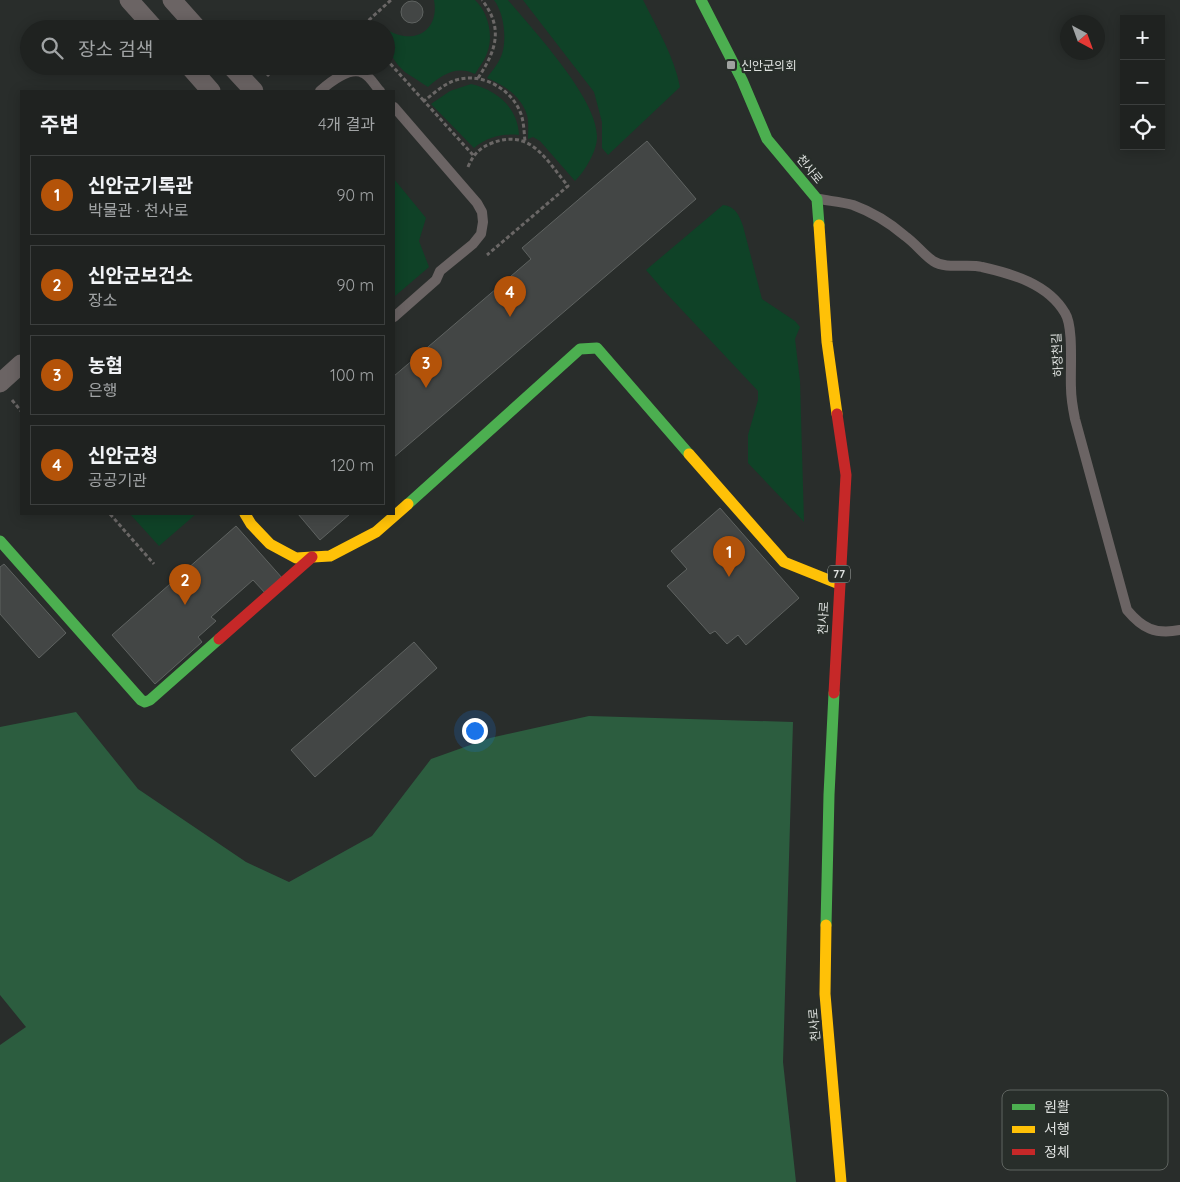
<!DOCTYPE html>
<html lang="ko">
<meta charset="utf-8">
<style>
:root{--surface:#1f2220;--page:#272a29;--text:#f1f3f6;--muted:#a1a4a5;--line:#3c3f3e;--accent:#b45309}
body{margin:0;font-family:Quicksand,"Noto Sans KR",sans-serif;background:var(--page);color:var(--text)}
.controls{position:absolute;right:15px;top:15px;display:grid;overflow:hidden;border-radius:0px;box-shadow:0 2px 12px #0003}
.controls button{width:45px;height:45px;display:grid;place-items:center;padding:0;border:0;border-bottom:1px solid var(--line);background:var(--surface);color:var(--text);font:25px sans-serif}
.compass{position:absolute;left:1060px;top:15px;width:45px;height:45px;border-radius:50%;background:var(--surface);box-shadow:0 2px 12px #0003;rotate:139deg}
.you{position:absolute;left:474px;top:730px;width:18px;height:18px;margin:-12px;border:4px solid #fff;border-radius:50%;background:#1a73e8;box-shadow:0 0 0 8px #1a73e833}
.badge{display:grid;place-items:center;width:32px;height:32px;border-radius:50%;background:var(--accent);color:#fff;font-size:16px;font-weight:700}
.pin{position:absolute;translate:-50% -41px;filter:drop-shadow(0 1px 2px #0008)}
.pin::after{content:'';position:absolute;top:26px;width:18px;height:15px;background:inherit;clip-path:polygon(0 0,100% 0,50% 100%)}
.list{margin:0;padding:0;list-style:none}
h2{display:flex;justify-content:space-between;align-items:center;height:65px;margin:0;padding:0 20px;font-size:21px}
h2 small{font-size:16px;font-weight:400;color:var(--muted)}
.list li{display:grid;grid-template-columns:32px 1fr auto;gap:15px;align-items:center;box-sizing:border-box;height:80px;margin:0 10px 10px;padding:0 10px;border:1px solid var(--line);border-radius:0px}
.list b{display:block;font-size:19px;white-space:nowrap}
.list p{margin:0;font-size:16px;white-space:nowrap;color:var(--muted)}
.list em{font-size:16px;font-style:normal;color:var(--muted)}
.icon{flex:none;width:28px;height:28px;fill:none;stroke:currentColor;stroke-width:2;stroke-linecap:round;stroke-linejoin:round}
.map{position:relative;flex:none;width:1180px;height:1182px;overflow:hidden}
.search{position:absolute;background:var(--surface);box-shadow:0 2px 12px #0003;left:20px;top:20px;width:375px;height:55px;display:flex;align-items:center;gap:12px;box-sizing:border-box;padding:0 18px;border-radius:28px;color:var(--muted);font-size:19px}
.panel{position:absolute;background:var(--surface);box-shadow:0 2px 12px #0003;left:20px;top:90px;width:375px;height:425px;border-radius:0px}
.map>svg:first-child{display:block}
</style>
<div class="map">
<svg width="1180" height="1182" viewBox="0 0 1180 1182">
<rect width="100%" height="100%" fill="#292d2b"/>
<!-- green -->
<path fill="#0f4227" d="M434,0H475C488,12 494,36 487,53C485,60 479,67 475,74C457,65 441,75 428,87C422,83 417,80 411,76C394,66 386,48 386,29C412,46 440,32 434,0Z
M494,0H508C533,30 598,99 597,137C597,151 585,171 575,181L540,141L533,137L528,139C528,131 529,122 527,115C522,97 503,84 487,78C492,71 499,63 502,54C507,39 504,13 494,0Z
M523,0H643C657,28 674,56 680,87L608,155L602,148V122L594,92Z
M471,84C497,90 518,108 519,135C503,133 487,137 474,148L431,104L450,91Z
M394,179L426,218L419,241L429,267L394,297Z
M723,205C735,206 739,215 743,226L762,299L795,321L800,327L795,339L800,381L804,522L748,463V435L758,400V391L665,292L646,270Z
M130,514H196L159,546Z"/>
<!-- forest -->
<path fill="#2c5d3f" d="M76,712L138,789L246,862L289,882L372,836L431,759L490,738L589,716L793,722L783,1062L796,1182H0V1045L26,1027L0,995V727Z"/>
<!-- building -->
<path fill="#434645" stroke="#5f6361" d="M401 12a11 11 0 1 1 22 0a11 11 0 1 1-22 0Z
M647,141L696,199L394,457V376L531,259L522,248Z
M720,508L799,598L746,645L738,635L727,644L715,631L710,634L667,586L687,569L671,551Z
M298,514H350L320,540Z
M236,526L283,579L266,594L253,580L211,617L216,621L198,637L202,642L155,684L112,635Z
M4,564L66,633L39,658L0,614V567Z
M414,642L437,668L315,777L291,750Z"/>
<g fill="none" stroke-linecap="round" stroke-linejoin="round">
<!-- path -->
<path stroke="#6a6766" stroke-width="3" stroke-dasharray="4 2.5" stroke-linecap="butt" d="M359,29L391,0
M386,59L424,101
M267,76L277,66
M478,78C496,51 504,28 482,0
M473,155L424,101C434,93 444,84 456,80C482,72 512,89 521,114C524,123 524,132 525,141
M468,167C473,155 479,148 492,143C531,128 546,160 568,186L487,255
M12,400L21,411
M110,514L154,564"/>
<!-- lane -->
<path stroke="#6b6464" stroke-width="10" d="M320,91C329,83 350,66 363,73C370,76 375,86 380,91
M394,107L477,203L482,212L483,222L481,234L473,244L440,271L436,280L394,317
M819,199C830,201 842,202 853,205C872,212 890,223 905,236C915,243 923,254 933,261C947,270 967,263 982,267C1013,274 1048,284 1065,313C1074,327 1070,371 1071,388C1071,398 1073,409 1075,419L1127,610C1142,628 1155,635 1180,630"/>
<!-- street -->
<path stroke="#6b6464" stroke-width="19" d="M129,0L155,29
M172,0L198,29
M189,66L211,91
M231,66L254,91
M0,383L21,364"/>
<!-- fast -->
<path stroke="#4caf50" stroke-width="11" d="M701,0L742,80L767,139L817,199L819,225
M408,504L580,349L597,348L689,454
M0,541L141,700L145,702L150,700L219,639
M826,925L829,795L834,693"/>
<!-- slow -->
<path stroke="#ffc107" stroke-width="11" d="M819,225L827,342L837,414
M689,454L784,562L839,584
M245,514L251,524L270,544L296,558L330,556L376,532L408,504
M826,925L825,994L841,1182"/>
<!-- jam -->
<path stroke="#c62828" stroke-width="11" d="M219,639L312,557
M834,693L846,475L837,414"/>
</g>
<!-- markers -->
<rect fill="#9fa2a0" stroke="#282e2a" stroke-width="2" x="726" y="60" width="10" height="10" rx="2.5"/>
<g text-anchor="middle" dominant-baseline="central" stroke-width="4.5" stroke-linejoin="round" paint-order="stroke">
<!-- shield labels -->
<rect fill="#282e2a" stroke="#a7aba9" stroke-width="1" x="828" y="565.5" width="22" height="17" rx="4"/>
<g font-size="11" font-weight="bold" fill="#dee1df">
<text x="839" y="574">77</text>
</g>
<!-- poi labels -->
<g font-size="12" fill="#dee1df" stroke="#282e2a" text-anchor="start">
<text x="741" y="65">신안군의회</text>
</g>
<!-- street labels -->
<g font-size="12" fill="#dee1df" stroke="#282e2a">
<text transform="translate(810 169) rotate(50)">천사로</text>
<text transform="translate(1057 355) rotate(-93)">하장천길</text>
<text transform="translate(823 618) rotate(-87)">천사로</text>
<text transform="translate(814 1025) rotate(-95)">천사로</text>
</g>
</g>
<!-- legend -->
<rect x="1002" y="1090" width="166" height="80" rx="8" fill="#282e2a" stroke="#5f6460" stroke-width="1"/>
<rect x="1012" y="1104" width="23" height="6" fill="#4caf50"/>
<rect x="1012" y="1126" width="23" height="7" fill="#ffc107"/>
<rect x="1012" y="1149" width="23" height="6" fill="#c62828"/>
<g font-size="14" fill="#dee1df">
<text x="1044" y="1112">원활</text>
<text x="1044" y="1134">서행</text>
<text x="1044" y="1157">정체</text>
</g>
</svg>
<div class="controls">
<button>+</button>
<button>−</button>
<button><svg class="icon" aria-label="locate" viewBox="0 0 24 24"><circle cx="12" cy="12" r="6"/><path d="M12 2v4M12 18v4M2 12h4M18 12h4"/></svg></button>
</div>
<svg class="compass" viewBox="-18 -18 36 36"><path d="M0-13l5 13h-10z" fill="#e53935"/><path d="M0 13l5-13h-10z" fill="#a1a4a5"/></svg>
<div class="you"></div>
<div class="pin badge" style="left:729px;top:577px">1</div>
<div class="pin badge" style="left:185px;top:605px">2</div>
<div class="pin badge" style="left:426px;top:388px">3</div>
<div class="pin badge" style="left:510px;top:317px">4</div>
<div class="search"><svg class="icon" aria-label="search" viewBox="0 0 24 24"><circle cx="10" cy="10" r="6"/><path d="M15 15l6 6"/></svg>장소 검색</div>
<section class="panel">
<h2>주변<small>4개 결과</small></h2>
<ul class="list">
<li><span class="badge">1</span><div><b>신안군기록관</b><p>박물관 · 천사로</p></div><em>90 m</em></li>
<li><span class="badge">2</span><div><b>신안군보건소</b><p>장소</p></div><em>90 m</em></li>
<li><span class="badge">3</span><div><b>농협</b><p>은행</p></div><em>100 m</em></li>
<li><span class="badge">4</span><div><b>신안군청</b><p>공공기관</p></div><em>120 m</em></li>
</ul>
</section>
</div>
